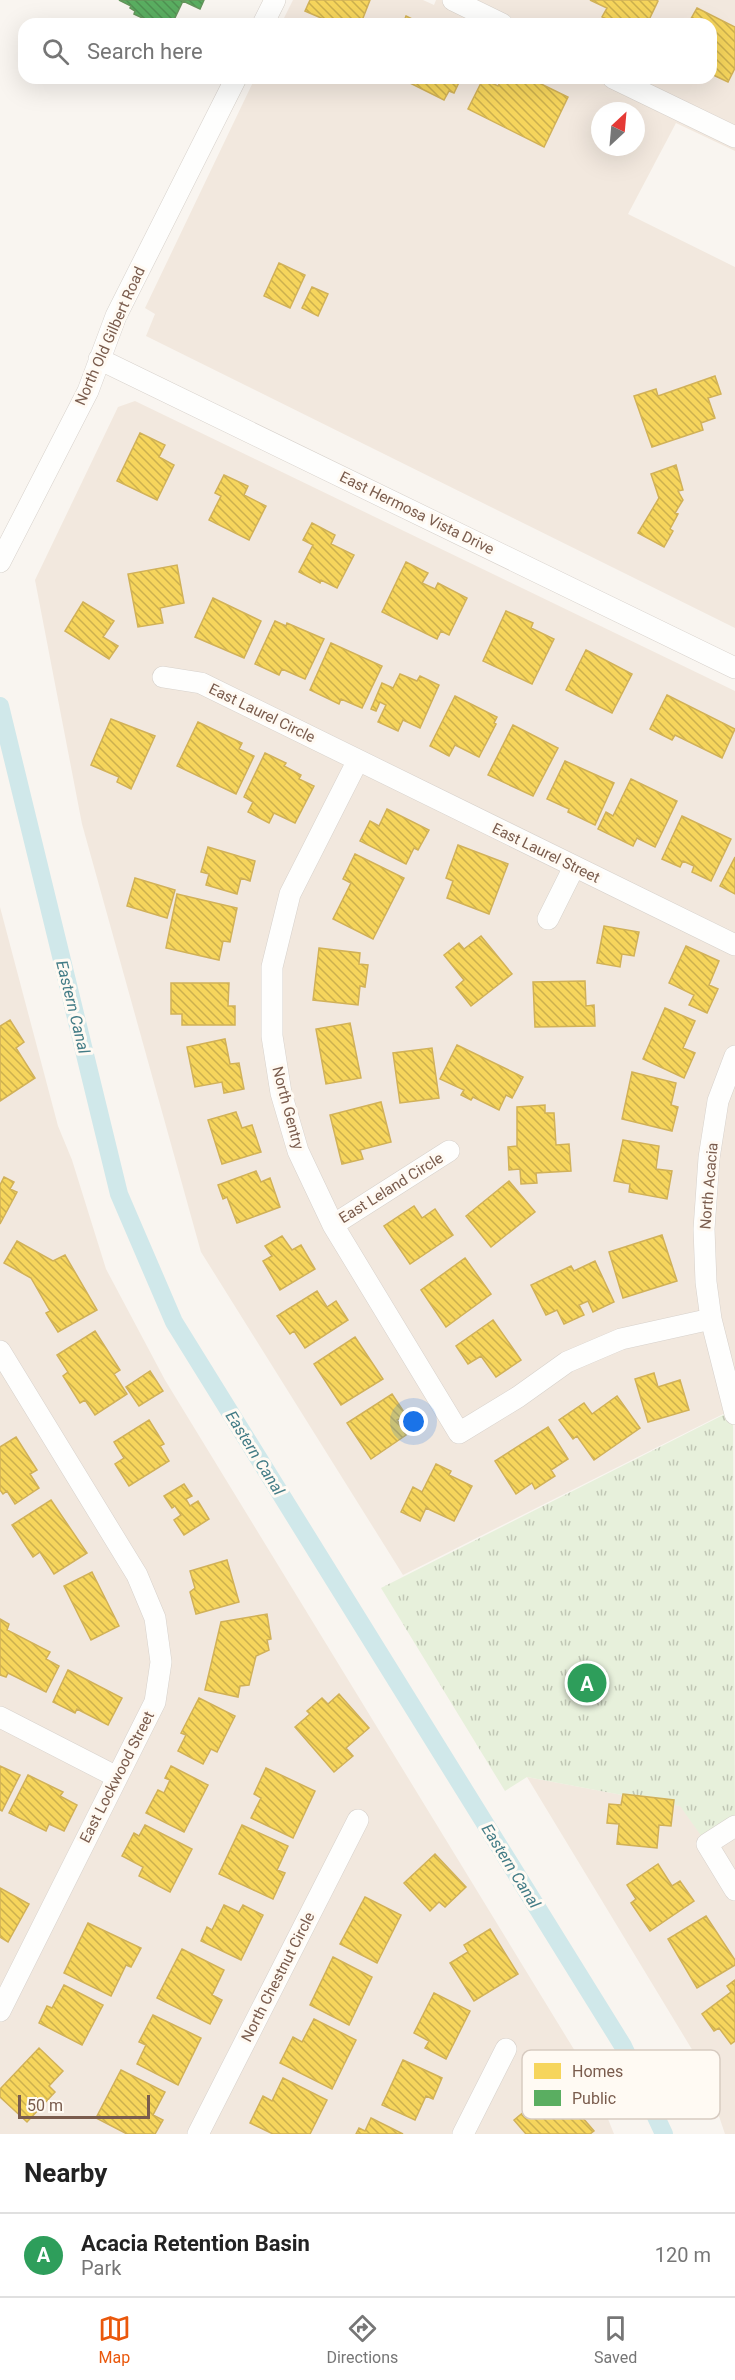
<!DOCTYPE html>
<style>
:root{--surface:#fff;--page:#f2f2f2;--text:#222;--muted:#767676;--line:#e0e0e0;--accent:#ea580c}
body{margin:0;font-family:Roboto,sans-serif;background:var(--page);color:var(--text)}
.compass{position:absolute;left:591px;top:102px;width:54px;height:54px;border-radius:50%;background:var(--surface);box-shadow:0 6px 24px #0002;rotate:26deg}
.scale{position:absolute;left:18px;bottom:15px;width:132px;box-sizing:border-box;padding-left:6px;border:3px solid #7a5c4d;border-top:0;font-size:16px;line-height:21px;white-space:nowrap;color:#7a5c4d;-webkit-text-stroke:4px #fffaf3;paint-order:stroke}
.you{position:absolute;left:414px;top:1422px;width:21px;height:21px;margin:-15px;border:4px solid #fff;border-radius:50%;background:#1a73e8;box-shadow:0 0 0 9px #1a73e833}
.badge{display:grid;place-items:center;width:39px;height:39px;border-radius:50%;background:var(--accent);color:#fff;font-size:20px;font-weight:700}
.pin{position:absolute;translate:-50% -50%;border:3px solid #fff;box-shadow:0 2px 6px #0006}
.list{margin:0;padding:0;list-style:none}
h2{display:flex;justify-content:space-between;align-items:center;height:78px;margin:0;padding:0 24px;font-size:26px}
h2 small{font-size:20px;font-weight:400;color:var(--muted)}
.list li{display:grid;grid-template-columns:39px 1fr auto;gap:18px;align-items:center;box-sizing:border-box;height:84px;padding:0 24px;border-top:2px solid var(--line)}
.list b{display:block;font-size:22px;white-space:nowrap}
.list p{margin:0;font-size:20px;white-space:nowrap;color:var(--muted)}
.list em{font-size:20px;font-style:normal;color:var(--muted)}
.icon{flex:none;width:33px;height:33px;fill:none;stroke:currentColor;stroke-width:2;stroke-linecap:round;stroke-linejoin:round}
.map{position:relative;flex:none;width:735px;height:2134px;overflow:hidden}
.search{position:absolute;background:var(--surface);box-shadow:0 6px 24px #0002;left:18px;right:18px;top:18px;height:66px;display:flex;align-items:center;gap:15px;box-sizing:border-box;padding:0 21px;border-radius:18px;color:var(--muted);font-size:22px}
.sheet{height:162px;background:var(--surface)}
nav{display:flex;justify-content:space-around;align-items:center;box-sizing:border-box;height:84px;border-top:2px solid var(--line);background:var(--surface);font-size:16px;color:var(--muted)}
nav a{display:grid;justify-items:center;gap:3px}
nav .on{color:var(--accent)}
.map>svg:first-child{display:block}
</style>
<div class="map">
<svg width="735" height="2134" viewBox="0 0 735 2134">
<defs>
<pattern id="grass-tufts" width="24" height="20" patternUnits="userSpaceOnUse" patternTransform="scale(1.5)"><rect width="24" height="20" fill="#e7f0db"/><path d="M3 7l-1-3M5 7V3M7 7l1-3M15 17l-1-3M17 17v-4M19 17l1-3" fill="none" stroke="#c0c6b4"/></pattern>
<pattern id="homes-back-hatch" width="6" height="6" patternUnits="userSpaceOnUse" patternTransform="scale(1.5)"><rect width="6" height="6" fill="#f6d55c"/><path d="M-1 5l2 2M0 0l6 6M5-1l2 2" fill="none" stroke="#ccb04e"/></pattern>
<pattern id="public-back-hatch" width="6" height="6" patternUnits="userSpaceOnUse" patternTransform="scale(1.5)"><rect width="6" height="6" fill="#5aae61"/><path d="M-1 5l2 2M0 0l6 6M5-1l2 2" fill="none" stroke="#4f9152"/></pattern>
</defs>
<rect width="100%" height="100%" fill="#f9f5f0"/>
<!-- residential -->
<path fill="#f2e8de" fill-rule="evenodd" d="M293,0H423L434,5L436,0H735V151L676,123L628,214L735,267V628L146,336L155,314L145,308L255,78H711V24H281ZM600,111H636V147H600Z
M135,401L735,691V1408L403,1575L201,1252L82,824L35,580L118,407Z
M0,907L58,1126L72,1160L106,1269L165,1380L592,2079L614,2134H0Z
M527,1777L681,1806L707,1843L735,1826V2134H725L702,2066Z"/>
<!-- grass -->
<path fill="url(#grass-tufts)" d="M733,1410L735,1826L707,1844L680,1806L527,1777L505,1791L381,1588Z"/>
<!-- homes -->
<path fill="url(#homes-back-hatch)" stroke="#d1b158" stroke-width="1.5" d="M310,0H370L363,18L370,21L369,24H335L305,11Z
M590,0H656L658,1L647,24H617L602,17L607,8Z
M697,8L735,27V68L728,82L711,74V24H688Z
M406,16L422,24H403Z
M400,78H461L454,93L449,91L444,100Z
M502,78H529L568,97L544,147L468,109L483,79L498,86Z
M279,263L305,275L290,308L264,296Z
M312,287L328,294L318,316L302,308Z
M715,376L721,394L708,398L715,418L701,423L703,430L652,447L634,396L656,389L658,396Z
M140,433L165,445L159,457L174,465L157,500L117,481Z
M676,465L683,490L678,491L683,500L675,513L678,514L670,529L673,531L664,547L638,533L659,498L651,474Z
M224,475L248,486L244,495L266,506L249,540L209,520L221,496L215,493Z
M312,523L335,535L331,544L354,555L337,588L321,580L320,583L299,572L313,545L303,540Z
M406,562L428,573L422,583L435,589L438,583L467,598L449,635L441,631L437,639L382,612Z
M177,565L184,603L160,608L163,623L138,627L128,574Z
M213,598L261,621L244,658L195,637Z
M83,602L114,621L103,637L118,646L109,659L65,631Z
M506,611L533,623L531,628L554,639L532,684L483,661Z
M275,621L286,626L287,623L324,639L305,679L282,669L279,675L255,664Z
M331,643L382,666L362,708L341,699L339,704L310,690Z
M586,650L632,674L612,713L566,690Z
M400,674L417,681L420,676L439,685L420,728L403,720L398,731L378,722L386,705L380,702L376,711L371,709L382,683L393,688Z
M667,695L735,729L722,758L675,735L672,740L650,729Z
M455,696L497,717L494,723L496,724L479,757L455,745L449,756L430,746Z
M111,719L155,736L131,789L117,782L119,777L91,765Z
M198,722L242,743L239,749L254,756L236,794L177,766Z
M513,725L558,748L533,796L488,775Z
M265,753L286,763L284,766L301,775L299,779L314,786L295,823L274,813L269,823L248,812L253,802L244,797Z
M565,761L614,783L595,825L568,812L569,809L547,799Z
M631,779L677,801L655,847L637,838L633,846L598,829L606,812L613,816Z
M387,809L429,830L418,850L414,848L406,864L360,841L370,821L379,826Z
M682,816L731,839L711,881L692,872L694,866L683,861L680,867L662,859Z
M458,845L508,864L489,914L447,898L453,881L446,878Z
M208,847L255,861L250,881L241,878L237,894L206,885L209,874L201,872Z
M355,854L404,878L373,939L333,919L351,883L343,879Z
M735,857V894L720,886Z
M135,878L175,890L167,918L127,906Z
M177,894L237,908L230,942L223,941L219,960L166,948Z
M604,926L639,932L634,956L622,954L620,967L597,963Z
M481,936L512,974L471,1006L456,987L464,980L444,955L459,943L464,949Z
M686,946L719,961L709,985L718,989L707,1013L689,1005L694,995L669,983Z
M319,948L360,953L359,964L368,965L365,987L360,986L358,1005L313,1000Z
M585,981L586,1006L594,1005L595,1026L535,1027L533,982Z
M171,983H229L228,1006H235V1025H182V1014H171Z
M665,1008L695,1021L683,1048L695,1053L684,1078L643,1059Z
M10,1020L24,1042L16,1048L35,1078L0,1101V1026Z
M350,1023L361,1078L326,1084L316,1029Z
M225,1039L230,1064L239,1063L244,1089L224,1093L222,1082L195,1087L187,1047Z
M457,1045L523,1077L512,1098L506,1095L499,1110L473,1097L471,1100L461,1095L464,1090L440,1079Z
M432,1048L439,1098L400,1103L393,1053Z
M632,1072L676,1083L671,1105L678,1107L672,1131L622,1119Z
M381,1102L391,1142L360,1150L363,1159L342,1164L330,1115Z
M545,1105V1113H554L556,1145L569,1144L571,1171L536,1173L537,1183L521,1184L520,1169L509,1170L508,1147L517,1146V1107Z
M236,1112L242,1128L252,1125L261,1152L222,1164L208,1120Z
M623,1140L659,1146L656,1169L672,1171L667,1199L629,1192L630,1184L614,1181Z
M256,1171L261,1182L270,1178L280,1207L237,1223L227,1197L223,1199L218,1185Z
M4,1177L14,1182L10,1189L17,1192L0,1224V1185Z
M509,1181L535,1212L491,1247L466,1216Z
M414,1206L422,1218L435,1209L453,1235L410,1264L384,1226Z
M662,1235L677,1281L623,1298L609,1252Z
M282,1236L292,1250L301,1245L315,1269L280,1290L263,1261L272,1256L265,1246Z
M17,1241L53,1261L65,1255L97,1310L58,1332L46,1313L50,1311L31,1278L4,1263Z
M465,1258L491,1294L446,1327L421,1290Z
M595,1261L614,1302L593,1312L588,1301L579,1305L584,1315L564,1324L557,1310L546,1315L531,1285L571,1266L574,1271Z
M317,1291L327,1307L336,1301L348,1320L305,1348L294,1331L290,1334L277,1316Z
M493,1320L521,1360L496,1377L481,1356L468,1364L456,1346Z
M95,1331L120,1370L114,1374L127,1394L95,1415L85,1400L80,1403L63,1376L68,1372L57,1355Z
M355,1337L383,1379L341,1405L314,1364Z
M150,1371L163,1391L139,1406L126,1387Z
M654,1373L658,1387L680,1380L689,1410L648,1422L635,1379Z
M392,1394L406,1415L397,1420L406,1435L371,1459L347,1423Z
M617,1396L640,1428L594,1460L577,1436L573,1439L559,1420L584,1403L592,1414Z
M149,1420L164,1444L160,1446L169,1461L129,1486L115,1464L124,1458L114,1442Z
M548,1427L568,1459L551,1470L555,1476L535,1489L532,1483L516,1494L495,1461Z
M16,1437L37,1470L30,1474L39,1488L15,1504L7,1491L3,1494L0,1490V1447Z
M436,1464L451,1471L449,1475L472,1486L454,1521L426,1508L420,1521L401,1512L413,1487L422,1492Z
M184,1484L192,1496L186,1499L190,1506L198,1501L209,1519L184,1535L174,1520L181,1515L175,1506L172,1508L164,1496Z
M51,1500L87,1553L54,1574L40,1552L33,1557L12,1525Z
M227,1560L239,1602L196,1614L190,1592L195,1588L190,1571Z
M92,1572L119,1626L91,1640L64,1586Z
M267,1614L271,1639L267,1640L269,1650L256,1656L249,1685L240,1686L238,1697L205,1690L221,1622Z
M0,1619L9,1624L7,1630L50,1652L46,1659L59,1666L46,1692L8,1673L6,1677L0,1675Z
M68,1670L122,1698L108,1725L77,1709L75,1713L53,1702Z
M339,1694L369,1728L346,1748L353,1756L334,1772L295,1727L310,1714L307,1711L322,1698L328,1704Z
M199,1698L235,1716L217,1752L211,1749L203,1764L178,1751L186,1735L181,1733Z
M0,1766L20,1775L2,1811L0,1810Z
M171,1766L208,1785L184,1832L146,1813L158,1790L164,1793L170,1780L165,1778Z
M266,1768L315,1791L293,1838L251,1818L261,1798L254,1794Z
M28,1775L63,1792L60,1796L77,1805L64,1831L49,1824L46,1831L9,1813Z
M623,1794L674,1800L671,1826L659,1825L657,1848L617,1844L619,1824L607,1823L609,1804L621,1805Z
M145,1825L192,1849L170,1892L139,1876L143,1867L122,1856L134,1833L139,1836Z
M242,1825L288,1846L277,1870L285,1873L273,1899L219,1874Z
M435,1854L466,1887L445,1907L439,1902L430,1911L404,1883Z
M658,1864L672,1886L680,1881L694,1901L650,1931L631,1903L636,1899L627,1885Z
M0,1888L29,1904L8,1942L0,1937Z
M365,1897L401,1915L377,1963L340,1944Z
M224,1905L239,1912L243,1905L263,1915L241,1960L201,1941L207,1927L212,1930Z
M706,1916L735,1960V1965L697,1988L668,1939Z
M88,1923L141,1948L131,1967L126,1965L111,1996L64,1973Z
M490,1929L518,1974L474,2001L450,1963L468,1952L464,1945Z
M182,1949L224,1970L212,1995L222,2000L210,2024L157,1998Z
M333,1957L372,1977L349,2025L310,2005Z
M735,1980V2041L731,2044L719,2028L714,2031L702,2014L731,1992L727,1986Z
M64,1985L103,2005L82,2045L39,2023L47,2006L52,2008Z
M434,1993L470,2011L446,2059L425,2048L429,2041L414,2033Z
M153,2015L201,2038L178,2085L137,2064L146,2045L139,2042Z
M314,2019L356,2040L332,2089L280,2063L293,2037L302,2042Z
M39,2048L63,2071L49,2086L55,2092L27,2122L0,2097V2089Z
M403,2060L442,2078L433,2099L426,2096L415,2120L382,2105Z
M121,2070L165,2092L153,2115L163,2120L155,2134H127L96,2118Z
M283,2078L327,2100L310,2134H273L250,2123L263,2096L272,2101Z
M563,2095L594,2131L590,2134H526L514,2120L538,2100L546,2110Z
M371,2118L403,2134H356L359,2128L365,2131Z"/>
<!-- public -->
<path fill="url(#public-back-hatch)" stroke="#64955b" stroke-width="1.5" d="M119,0H204L200,9L183,1L172,24L160,19L158,22L154,20L153,23L134,14L135,11L130,8L131,6Z"/>
<g fill="none" stroke-linecap="round" stroke-linejoin="round">
<!-- canal -->
<path stroke="#d0e8ea" stroke-width="18" d="M0,706L119,1194L174,1322L623,2046L664,2134"/>
<defs>
<path id="minor" d="M453,0L502,24
M263,24L275,0
M613,78L735,137
M99,359L735,668
M0,562L88,391L116,316L236,78
M163,677L201,683L735,945
M358,760L290,894L272,967V1036L281,1093L298,1151L333,1225L459,1433L518,1397L567,1362L621,1339L711,1319
M548,919L574,867
M735,1056L718,1101L709,1158L704,1229L706,1282L711,1319L735,1414
M333,1225L449,1151
M0,1351L137,1575L155,1618L161,1662L155,1702L0,2011
M0,1717L117,1777
M735,1826L707,1844L735,1890
M198,2134L358,1820
M463,2134L506,2049"/>
</defs>
<!-- minor casing -->
<use href="#minor" stroke="#d7d1cb" stroke-width="22"/>
<!-- minor -->
<use href="#minor" stroke="#fefefd" stroke-width="21"/>
</g>
<g text-anchor="middle" dominant-baseline="central" stroke-width="6" stroke-linejoin="round" paint-order="stroke">
<!-- street labels -->
<g font-size="15" fill="#7a5c4d" stroke="#fffaf3">
<text transform="translate(110 336) rotate(-66)">North Old Gilbert Road</text>
<text transform="translate(417 513) rotate(26)">East Hermosa Vista Drive</text>
<text transform="translate(262 713) rotate(26)">East Laurel Circle</text>
<text transform="translate(546 853) rotate(26)">East Laurel Street</text>
<text transform="translate(288 1108) rotate(75)">North Gentry</text>
<text transform="translate(709 1186) rotate(-85)">North Acacia</text>
<text transform="translate(391 1188) rotate(-32)">East Leland Circle</text>
<text transform="translate(117 1777) rotate(-63)">East Lockwood Street</text>
<text transform="translate(278 1977) rotate(-63)">North Chestnut Circle</text>
</g>
<!-- water labels -->
<g font-size="16" font-style="italic" fill="#437c86" stroke="#fffaf3">
<text transform="translate(73 1007) rotate(76)">Eastern Canal</text>
<text transform="translate(255 1453) rotate(58)">Eastern Canal</text>
<text transform="translate(511 1866) rotate(58)">Eastern Canal</text>
</g>
</g>
<!-- legend -->
<rect x="522" y="2050" width="198" height="69" rx="9" fill="#fffaf3" stroke="#d7cbc1" stroke-width="1.5"/>
<rect x="534" y="2063" width="27" height="16" fill="#f6d55c"/>
<rect x="534" y="2090" width="27" height="16" fill="#5aae61"/>
<g font-size="16" fill="#7a5c4d">
<text x="572" y="2077">Homes</text>
<text x="572" y="2104">Public</text>
</g>
</svg>
<svg class="compass" viewBox="-18 -18 36 36"><path d="M0-13l5 13h-10z" fill="#e53935"/><path d="M0 13l5-13h-10z" fill="#767676"/></svg>
<div class="scale">50 m</div>
<div class="you"></div>
<div class="pin badge" style="left:587px;top:1683px;background:#2e9e5b">A</div>
<div class="search"><svg class="icon" aria-label="search" viewBox="0 0 24 24"><circle cx="10" cy="10" r="6"/><path d="M15 15l6 6"/></svg>Search here</div>
</div>
<section class="sheet">
<h2>Nearby<small></small></h2>
<ul class="list">
<li><span class="badge" style="background:#2e9e5b">A</span><div><b>Acacia Retention Basin</b><p>Park</p></div><em>120 m</em></li>
</ul>
</section>
<nav>
<a class="on"><svg class="icon" aria-label="map" viewBox="0 0 24 24"><path d="M3 6l6-2 6 2 6-2v14l-6 2-6-2-6 2zM9 4v14M15 6v14"/></svg>Map</a>
<a><svg class="icon" aria-label="directions" viewBox="0 0 24 24"><path d="M12 3l9 9-9 9-9-9zM9 14v-3h6M13 9l2 2-2 2"/></svg>Directions</a>
<a><svg class="icon" aria-label="saved" viewBox="0 0 24 24"><path d="M7 4h10v16l-5-4-5 4z"/></svg>Saved</a>
</nav>
